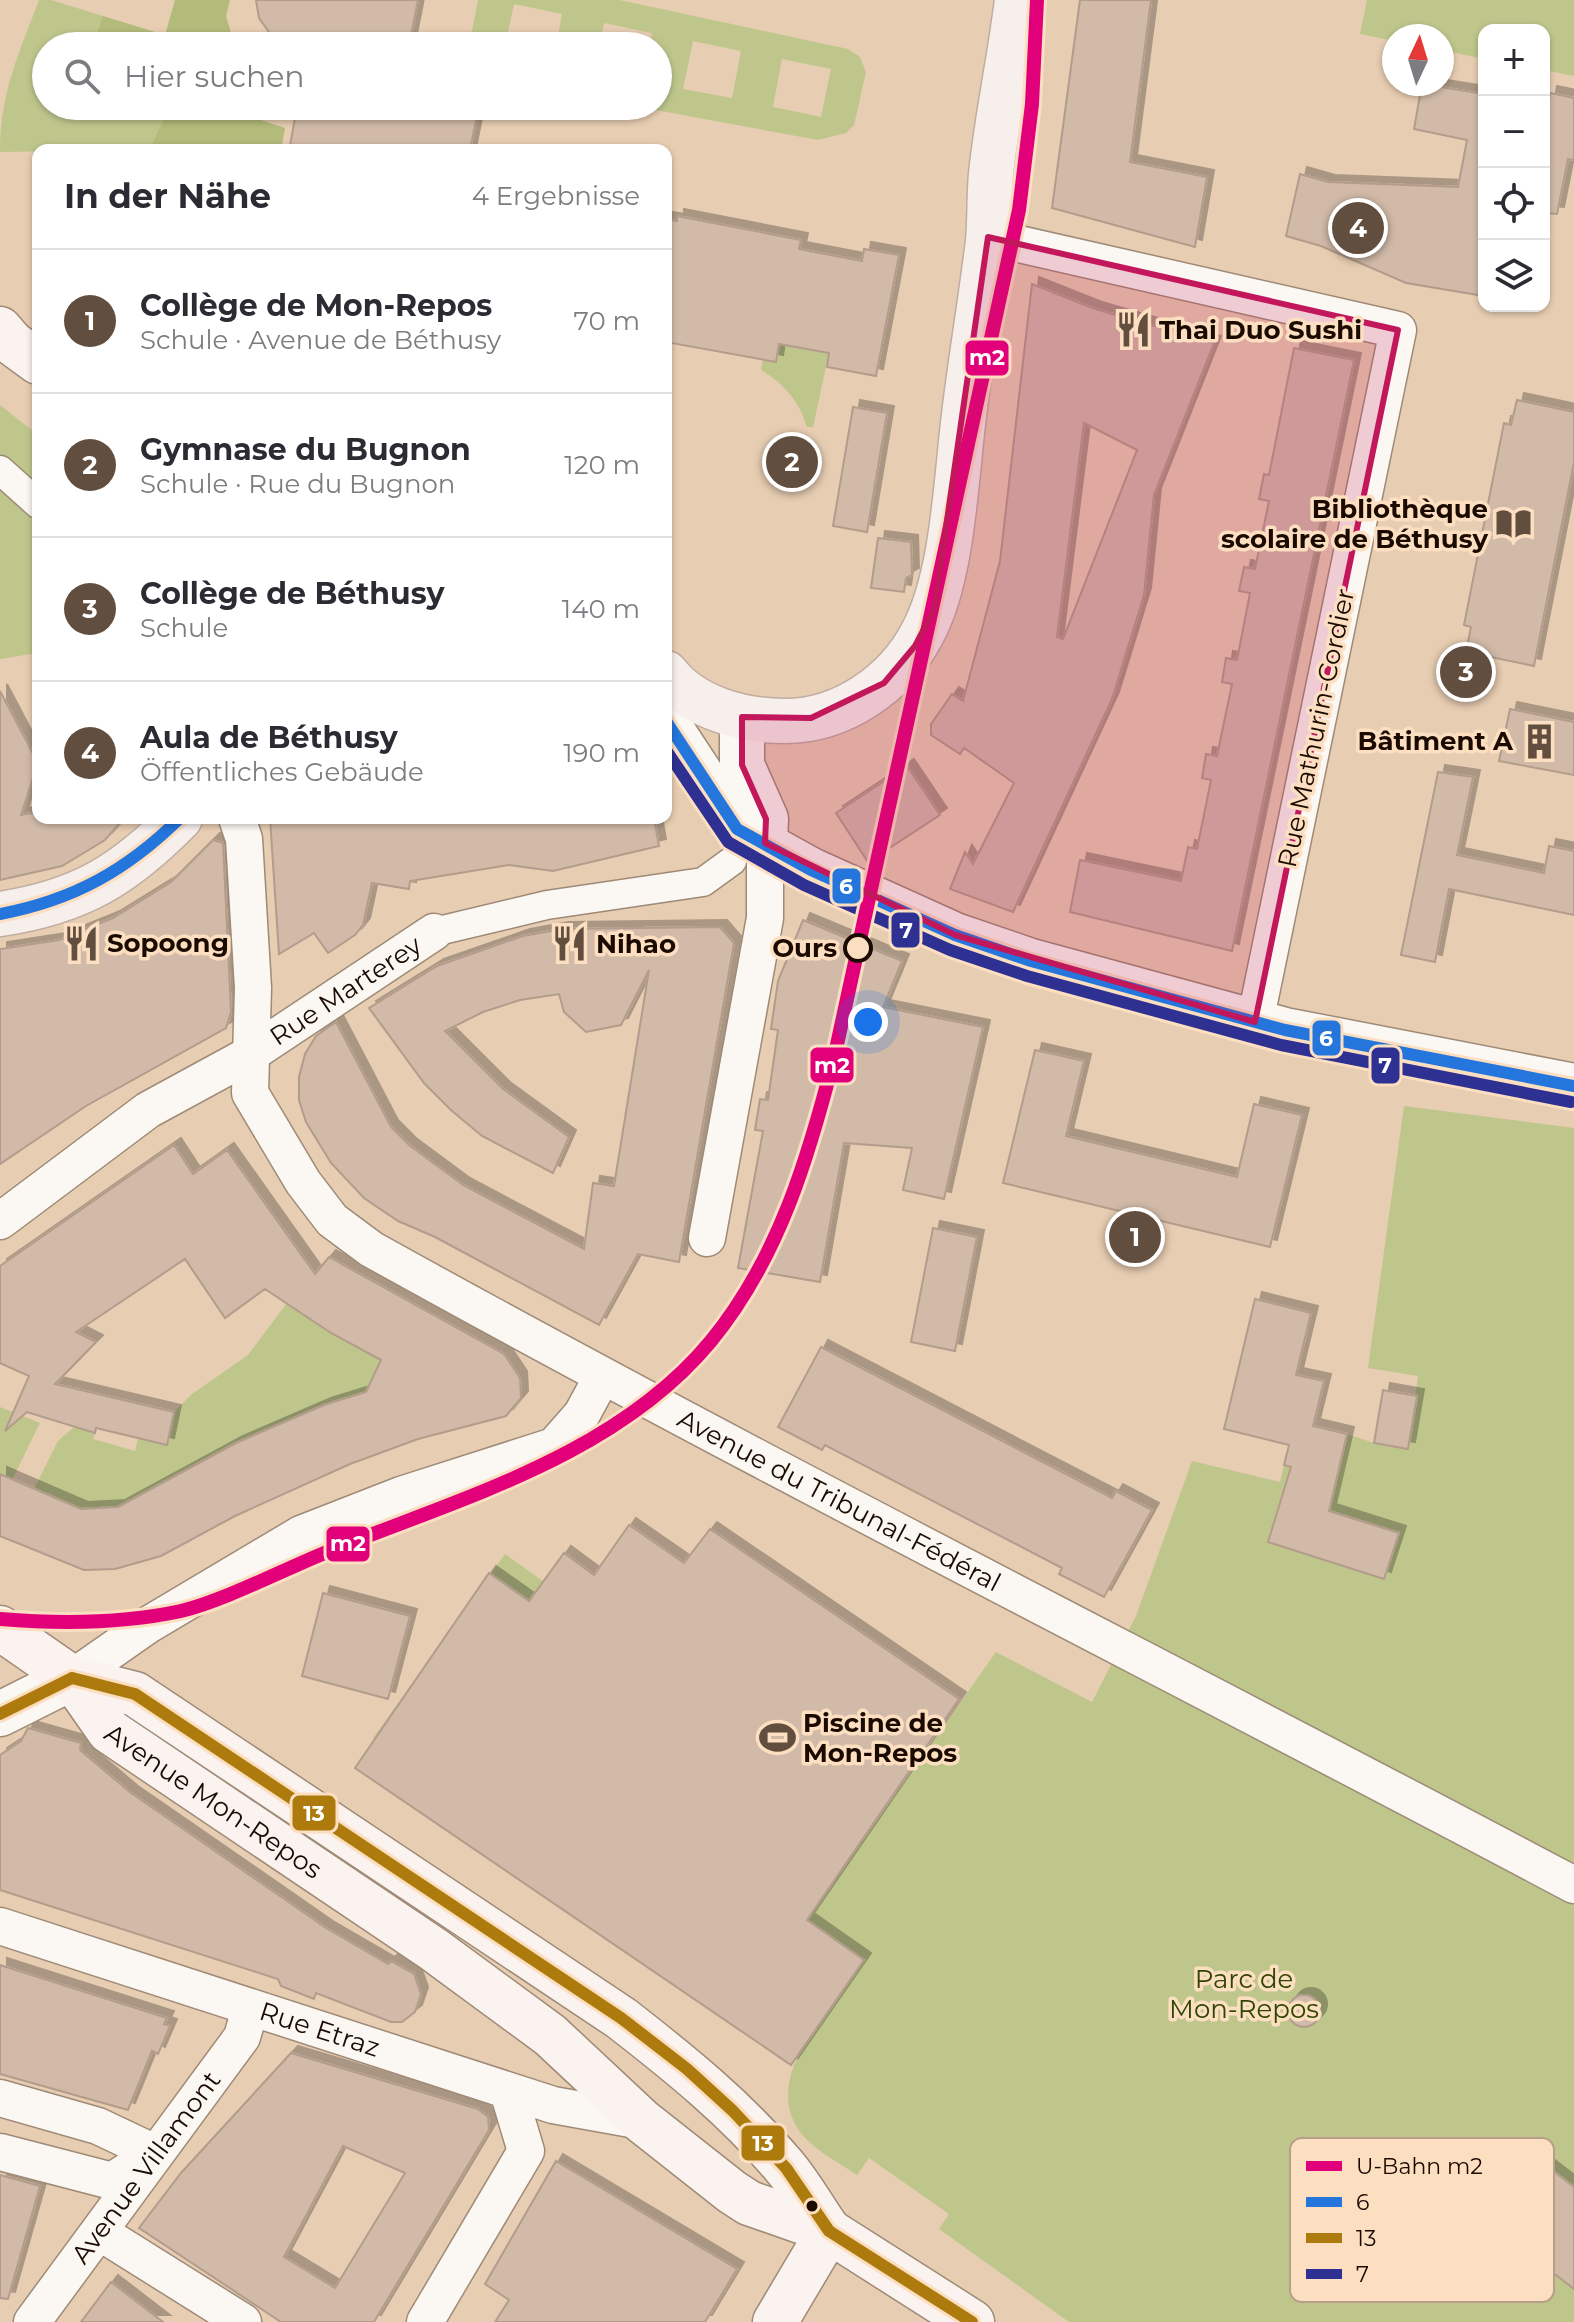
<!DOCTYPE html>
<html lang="de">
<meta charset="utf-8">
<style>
:root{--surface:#fff;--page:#f7f7f7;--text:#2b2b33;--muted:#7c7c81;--line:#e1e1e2;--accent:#624e3e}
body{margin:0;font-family:Montserrat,sans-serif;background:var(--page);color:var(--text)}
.controls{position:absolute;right:24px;top:24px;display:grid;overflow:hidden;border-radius:16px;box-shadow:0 2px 6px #0004}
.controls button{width:72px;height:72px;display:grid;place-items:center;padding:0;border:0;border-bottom:2px solid var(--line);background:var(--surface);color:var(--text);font:40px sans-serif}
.compass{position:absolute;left:1382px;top:24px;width:72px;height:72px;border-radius:50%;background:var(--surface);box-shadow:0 2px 6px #0004;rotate:4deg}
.you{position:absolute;left:868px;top:1022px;width:28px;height:28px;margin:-20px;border:6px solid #fff;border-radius:50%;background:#1a73e8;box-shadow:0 0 0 12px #1a73e833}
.badge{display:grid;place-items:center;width:52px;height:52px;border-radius:50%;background:var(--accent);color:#fff;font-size:26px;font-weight:700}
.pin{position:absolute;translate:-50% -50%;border:4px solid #fff;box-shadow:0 2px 8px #0006}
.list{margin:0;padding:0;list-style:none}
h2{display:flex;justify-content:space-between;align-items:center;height:104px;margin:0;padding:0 32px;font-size:34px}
h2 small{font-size:26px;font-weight:400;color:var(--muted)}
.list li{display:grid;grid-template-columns:52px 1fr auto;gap:24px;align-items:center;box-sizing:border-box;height:144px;padding:0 32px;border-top:2px solid var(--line)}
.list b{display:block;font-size:30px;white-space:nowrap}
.list p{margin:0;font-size:26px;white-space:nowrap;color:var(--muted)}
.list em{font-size:26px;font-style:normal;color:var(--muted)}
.icon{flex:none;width:44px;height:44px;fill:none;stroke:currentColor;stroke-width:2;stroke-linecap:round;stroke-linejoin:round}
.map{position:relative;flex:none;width:1574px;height:2322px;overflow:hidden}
.search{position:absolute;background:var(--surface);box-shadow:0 2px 6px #0004;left:32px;top:32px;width:640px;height:88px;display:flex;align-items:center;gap:20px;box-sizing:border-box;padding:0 28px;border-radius:44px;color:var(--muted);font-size:30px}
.panel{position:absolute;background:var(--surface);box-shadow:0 2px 6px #0004;left:32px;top:144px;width:640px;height:680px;border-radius:16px}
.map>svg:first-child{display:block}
</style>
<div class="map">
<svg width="1574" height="2322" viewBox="0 0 1574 2322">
<defs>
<filter id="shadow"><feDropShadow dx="7" dy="-7" stdDeviation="0" flood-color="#0004"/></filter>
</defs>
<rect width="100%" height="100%" fill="#e7cdb2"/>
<!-- green -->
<path fill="#bfc68c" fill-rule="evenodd" d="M39,0H51L103,16L97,32L101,46H46V106H170L149,150L0,152C0,92 19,54 39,0Z
M478,0H620L848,49L860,57L866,72L854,125L846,133L818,140L634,106H658V46H650L652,33L604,23L599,46H556L562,14L514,4L505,46H469ZM693,41L741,51L732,98L683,89ZM782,59L831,69L821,117L773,107Z
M1367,0H1574V76L1544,70V30H1484V59L1442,50V36H1394V41L1360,34Z
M779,344L829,353L813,427H807C799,401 784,384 761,370L763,360L776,362Z
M0,405L38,435V653L0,659Z
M1404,1106L1574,1128V2322H1069L939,2229L949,2214L869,2158L857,2175C841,2164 820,2153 806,2139C753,2083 831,2008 863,1961L403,1759L373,1738L505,1554L663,1667L802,1927L996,1652L1092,1702L1136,1616L1192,1461L1280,1482L1284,1465L1337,1477L1347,1434L1374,1443L1408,1449L1418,1376L1368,1368Z
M287,1303L331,1333L413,1375L236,1443L118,1507L81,1509L34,1489L58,1441L74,1427L95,1433L93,1439L135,1451L138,1439L167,1445L174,1412L192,1394L248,1355Z
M0,1407L40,1423L12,1480L0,1474Z"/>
<!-- forest -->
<path fill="#b3bb7b" d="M175,0H230L226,16L235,46H101L97,32L103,16L165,35Z
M170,106H237V112L285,128L281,150H149Z"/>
<!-- building -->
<path fill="#d1baa8" stroke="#b39c8b" stroke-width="2" fill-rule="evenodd" filter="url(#shadow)" d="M256,0H418L409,46H279L259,18Z
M1080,0H1151L1130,162L1207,177L1195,247L1052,208Z
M1422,84L1484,94V296L1406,283L1321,246L1286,236L1300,174L1328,182L1458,187L1467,140L1414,129Z
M1550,93L1574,98V160L1568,159L1557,214L1544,213V106H1548Z
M297,106H427L477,115L470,150H311L290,146Z
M677,216L801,240L799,249L862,261L864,249L899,255L876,376L827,367L829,353L779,344L776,362L666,342V219L677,221Z
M1032,284L1095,309L1214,343L1154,495L1144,595L1112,699L1013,912L950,889L965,852L973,864L1014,783L964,748L960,754L931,735V724L952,694L963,701L1000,561ZM1084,423L1137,450L1063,639L1057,637Z
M1294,348L1354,360L1232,951L1070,912L1080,860L1181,881L1188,847L1197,849L1211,780L1202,778L1206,754L1217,756L1232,684L1222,682L1226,658L1237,660L1250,593L1239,591L1244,567L1255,569L1269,501L1259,499L1264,474L1269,475Z
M1517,400L1574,412V462L1534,666L1466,652L1471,627L1464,625L1504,423L1511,425Z
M853,407L887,413L867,532L833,526Z
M878,538L911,542L912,575L906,578L904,592L871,588Z
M0,691L38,763L21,815L38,812V818H124L105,840L62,866L0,880Z
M1510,709L1574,722V775L1499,761Z
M907,766L940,815L868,862L836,813Z
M1438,772L1473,777L1457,855L1544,873L1549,846L1574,851V915L1449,889L1435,962L1401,955Z
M270,818H654L659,846L553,871L509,865L410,881L409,889L372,883L363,925L355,935L328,953L314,933L279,954Z
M213,840L223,843L231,1012L226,1028L86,1106L0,1164V949L59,940L113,918L171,882Z
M803,920L902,961L883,1007L983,1027L944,1199L903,1190L912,1148L844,1143L820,1282L738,1268L763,1131L755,1130L760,1099L768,1100L778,1030L771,1029L778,981Z
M720,927L734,943L679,1262L638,1254L599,1325L435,1237L398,1221L364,1198L331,1163L306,1122L299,1100V1077L305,1054L316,1036L336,1022L391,1127L409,1145L463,1185L584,1249L593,1183L614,1186L649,970L621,1025L586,1032L564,1012L559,994L520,1000L483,1012L445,1031L503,1089L569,1137L553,1173L482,1136L452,1111L424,1083L369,1008L437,966L523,936L562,929Z
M1035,1050L1084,1061L1066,1136L1237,1177L1254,1104L1302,1115L1270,1247L1003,1183Z
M174,1145L193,1174L227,1150L315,1274L329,1257L504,1354L520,1378L521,1398L506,1416L418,1439L350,1464L235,1516L161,1556L115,1569L84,1570L0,1536V1474L81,1509L118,1507L236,1443L324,1405L366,1392L381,1360L331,1333L265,1289L225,1318L185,1259L76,1332L96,1342L55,1384L174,1412L167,1445L96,1428L95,1433L27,1412L5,1431L29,1376L0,1363V1266Z
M933,1228L977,1237L955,1351L911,1342Z
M1255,1299L1311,1313L1296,1375L1324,1381L1313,1426L1347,1434L1329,1511L1399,1533L1384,1579L1268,1542L1291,1467L1284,1465L1289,1445L1224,1429Z
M821,1347L1112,1498L1116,1491L1152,1510L1104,1597L1059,1574L1062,1568L825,1445L822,1450L778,1427Z
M1383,1390L1417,1396L1408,1449L1374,1443Z
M629,1525L684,1563L710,1529L959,1699L807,1920L864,1960L791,2065L355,1768L489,1573L529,1601L564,1553L594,1575Z
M323,1593L410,1616L388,1699L302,1676Z
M28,1728L81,1743L80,1750L131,1793L189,1833L326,1928L388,1964L391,1961L414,1974L421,1994L415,2012L402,2022H391L316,1993L314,1999L281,1986L278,1979L0,1890V1755L21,1741Z
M0,1965L167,2018L164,2024L170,2026L158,2054L152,2051L128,2110L0,2074Z
M1288 2011a16 16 0 1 1 32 0a16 16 0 1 1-32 0Z
M291,2053L478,2109L488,2117L489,2130L374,2322H281L139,2228L181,2173ZM343,2146L405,2173L335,2288L284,2257Z
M1531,2154L1574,2187V2289L1552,2272L1538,2290L1505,2263L1520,2245L1482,2216Z
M556,2161L737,2269L705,2322H495L509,2300L485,2284Z
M0,2175L40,2186L8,2299L0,2298Z
M111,2282L163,2322H81Z"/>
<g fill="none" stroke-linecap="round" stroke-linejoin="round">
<defs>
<path id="pedestrian" d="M0,470L38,504
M434,932L547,905L703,882L732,861"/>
<g id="minor">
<path d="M988,237L1398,330L1255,1022"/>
<path id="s1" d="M237,818L244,839L253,988L250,1093L303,1182L332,1220L371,1249C767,1469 1173,1672 1574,1885"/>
<path id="s2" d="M0,1221L148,1110L249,1055L434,932"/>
<path d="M707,1238L765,918V843"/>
<path d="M72,1678L148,1625L301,1534L401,1495L554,1446L582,1414L602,1377"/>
<path id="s3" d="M0,1926L553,2105L642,2121"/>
<path d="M0,2098L98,2126L155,2153"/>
<path d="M0,2152L112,2181L147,2158"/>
<path d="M101,2233L243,2322"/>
<path id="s4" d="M32,2322L242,2037L250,2009"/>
<path d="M425,2322L526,2151L508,2091"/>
</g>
<path id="tertiary" d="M742,717V765L766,819L765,843
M666,721L737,829L811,870L955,935L1031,961L1285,1030L1574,1086
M0,1714L72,1678"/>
<g id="secondary">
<path d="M0,329L12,343L38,362"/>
<path id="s5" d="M0,1628L72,1678L109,1731L433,1949L550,2035L642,2121L732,2192L749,2203L829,2231L972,2322"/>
<path d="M72,1678L135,1694L621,2018C679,2063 736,2109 784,2166C801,2186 814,2210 829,2231"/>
<path d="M775,2322L829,2231"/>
</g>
<path id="primary" d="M666,673C693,708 743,721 785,721C843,721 896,683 922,634C953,578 956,479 964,415C971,357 981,299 988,241C990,218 989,196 991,174C997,116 1010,58 1017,0
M0,914C80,902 124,875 180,818"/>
</defs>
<!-- pedestrian casing -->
<use href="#pedestrian" stroke="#9e8a76" stroke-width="31"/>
<!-- minor casing -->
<use href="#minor" stroke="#9e8a76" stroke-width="39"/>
<!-- tertiary casing -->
<use href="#tertiary" stroke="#9e8a76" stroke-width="47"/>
<!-- secondary casing -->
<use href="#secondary" stroke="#9e8a76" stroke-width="47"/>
<!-- primary casing -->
<use href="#primary" stroke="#c0ada1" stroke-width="47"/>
<!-- pedestrian -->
<use href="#pedestrian" stroke="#fbf8f3" stroke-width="28"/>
<!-- minor -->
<use href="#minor" stroke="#fbf8f3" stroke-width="36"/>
<!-- tertiary -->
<use href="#tertiary" stroke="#fbf8f3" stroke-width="44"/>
<!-- secondary -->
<use href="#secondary" stroke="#faf3f0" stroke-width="44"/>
<!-- primary -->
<use href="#primary" stroke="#f7efec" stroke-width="44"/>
<defs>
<path id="bus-1" d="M666,721L737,829L811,870L955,935L1031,961L1285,1030L1574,1086
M0,914C74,900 127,870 180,818"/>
<path id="bus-2" d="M72,1678L135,1694L621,2018L687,2069L733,2111L786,2168L829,2231L972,2322
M0,1714L72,1678"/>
<path id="bus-3" d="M666,750L728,842L804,885L950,950L1027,976L1281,1045L1571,1102"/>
</defs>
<!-- bus-1 casing -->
<use href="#bus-1" stroke="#fcdec1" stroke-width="18"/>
<!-- bus-2 casing -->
<use href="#bus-2" stroke="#fcdec1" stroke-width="18"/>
<!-- bus-3 casing -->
<use href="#bus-3" stroke="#fcdec1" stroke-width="18"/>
<!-- bus-1 -->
<use href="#bus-1" stroke="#2475dc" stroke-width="12"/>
<!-- bus-2 -->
<use href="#bus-2" stroke="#ad7b0d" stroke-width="12"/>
<!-- bus-3 -->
<use href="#bus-3" stroke="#2e3192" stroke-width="12"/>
<defs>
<path id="metro-1" d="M0,1619C61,1624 121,1624 181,1611C223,1601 285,1569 327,1552C460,1498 616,1456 711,1341C779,1258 809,1156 835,1054L1019,210L1032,104L1037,0"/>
</defs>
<!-- metro-1 casing -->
<use href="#metro-1" stroke="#fcdec1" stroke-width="20"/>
<!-- metro-1 -->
<use href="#metro-1" stroke="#e2007a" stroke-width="14"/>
</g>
<!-- marked area -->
<path fill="#c2185b" fill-opacity="0.2" stroke="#c2185b" stroke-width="6" stroke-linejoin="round" d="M988,237L1398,330L1255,1022L955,935L765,843L766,819L742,765V717L811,718L884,683L915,646L934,610Z"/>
<!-- icons -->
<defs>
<symbol id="restaurant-bare" viewBox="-9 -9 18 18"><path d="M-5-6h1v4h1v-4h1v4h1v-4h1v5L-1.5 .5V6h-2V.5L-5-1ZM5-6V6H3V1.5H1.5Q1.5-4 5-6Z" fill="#624e3e" stroke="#fcdec1" stroke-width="2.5" paint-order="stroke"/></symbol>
<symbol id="library-bare" viewBox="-9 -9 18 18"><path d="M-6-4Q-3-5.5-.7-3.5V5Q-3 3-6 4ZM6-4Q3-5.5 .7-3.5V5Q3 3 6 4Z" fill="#624e3e" stroke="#fcdec1" stroke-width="2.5" paint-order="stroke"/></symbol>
<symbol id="building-bare" viewBox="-9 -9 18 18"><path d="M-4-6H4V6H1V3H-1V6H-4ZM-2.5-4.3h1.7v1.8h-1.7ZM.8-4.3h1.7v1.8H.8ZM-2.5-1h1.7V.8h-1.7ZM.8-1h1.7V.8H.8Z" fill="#624e3e" stroke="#fcdec1" stroke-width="2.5" paint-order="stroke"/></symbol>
<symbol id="stadium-bare" viewBox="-9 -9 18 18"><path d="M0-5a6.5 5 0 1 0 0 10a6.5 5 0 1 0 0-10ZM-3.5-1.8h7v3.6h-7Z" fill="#624e3e" stroke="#fcdec1" stroke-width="2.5" paint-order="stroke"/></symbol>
</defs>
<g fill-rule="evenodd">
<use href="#restaurant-bare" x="1108" y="304" width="51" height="51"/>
<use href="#library-bare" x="1488" y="498" width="51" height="51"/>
<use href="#building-bare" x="1514" y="716" width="51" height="51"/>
<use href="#restaurant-bare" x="56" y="918" width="51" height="51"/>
<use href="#restaurant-bare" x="544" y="918" width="51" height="51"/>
<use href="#stadium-bare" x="752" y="1712" width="51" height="51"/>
</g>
<!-- markers -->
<circle fill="#fcdec1" stroke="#1a0a00" stroke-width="4" cx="858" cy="948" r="13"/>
<circle fill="#1a0a00" stroke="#fcdec1" stroke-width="3" cx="812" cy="2206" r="7"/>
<g text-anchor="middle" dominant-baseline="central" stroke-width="7" stroke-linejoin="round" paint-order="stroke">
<!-- poi labels -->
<g font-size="26" font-weight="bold" fill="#1a0a00" stroke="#fcdec1" text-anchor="start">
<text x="1159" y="330">Thai Duo Sushi</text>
<text x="1488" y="509" text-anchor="end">Bibliothèque<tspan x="1488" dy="30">scolaire de Béthusy</tspan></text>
<text x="1513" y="741" text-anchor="end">Bâtiment A</text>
<text x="107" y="943">Sopoong</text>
<text x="596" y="944">Nihao</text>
<text x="803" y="1723">Piscine de<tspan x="803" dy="30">Mon-Repos</tspan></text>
</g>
<!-- street labels -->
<g font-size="26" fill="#1a0a00" stroke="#fcdec1">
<text transform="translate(1316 728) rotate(-78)">Rue Mathurin-Cordier</text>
<text stroke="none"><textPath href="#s2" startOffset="416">Rue Marterey</textPath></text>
<text stroke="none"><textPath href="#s1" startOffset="1008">Avenue du Tribunal-Fédéral</textPath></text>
<text stroke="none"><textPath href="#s5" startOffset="278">Avenue Mon-Repos</textPath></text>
<text stroke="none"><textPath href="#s3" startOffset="336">Rue Etraz</textPath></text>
<text stroke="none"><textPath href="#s4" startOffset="192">Avenue Villamont</textPath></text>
</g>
<!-- stop labels -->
<g font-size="26" font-weight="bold" fill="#1a0a00" stroke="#fcdec1" text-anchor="end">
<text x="837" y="948">Ours</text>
</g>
<!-- park labels -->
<g font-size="26" fill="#304600" stroke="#fcdec1">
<text x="1244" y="1979">Parc de<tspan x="1244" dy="30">Mon-Repos</tspan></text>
</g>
</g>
<!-- legend -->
<rect x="1290" y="2138" width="264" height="164" rx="12" fill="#fcdec1" stroke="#b89e87" stroke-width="2"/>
<rect x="1306" y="2161" width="36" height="10" fill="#e2007a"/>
<rect x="1306" y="2197" width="36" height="10" fill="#2475dc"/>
<rect x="1306" y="2233" width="36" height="10" fill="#ad7b0d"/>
<rect x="1306" y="2269" width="36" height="10" fill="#2e3192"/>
<g font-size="22" fill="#1a0a00">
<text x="1356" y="2174">U-Bahn m2</text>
<text x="1356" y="2210">6</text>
<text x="1356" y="2246">13</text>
<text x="1356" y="2282">7</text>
</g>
<g stroke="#fcdec1" stroke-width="3">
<rect x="964" y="339" width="46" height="38" rx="8" fill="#e2007a"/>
<rect x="831" y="867" width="31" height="38" rx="8" fill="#2475dc"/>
<rect x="890" y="911" width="31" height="38" rx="8" fill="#2e3192"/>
<rect x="1311" y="1019" width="31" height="38" rx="8" fill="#2475dc"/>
<rect x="809" y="1046" width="46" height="38" rx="8" fill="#e2007a"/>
<rect x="1370" y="1046" width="31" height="39" rx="8" fill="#2e3192"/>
<rect x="325" y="1525" width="46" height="38" rx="8" fill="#e2007a"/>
<rect x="291" y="1794" width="46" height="38" rx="8" fill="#ad7b0d"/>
<rect x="740" y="2124" width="46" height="38" rx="8" fill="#ad7b0d"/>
</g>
<g font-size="22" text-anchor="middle" font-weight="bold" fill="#fff">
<text x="987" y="365">m2</text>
<text x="846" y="894">6</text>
<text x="906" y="938">7</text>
<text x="1326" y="1046">6</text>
<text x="832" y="1073">m2</text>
<text x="1385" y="1073">7</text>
<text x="348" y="1551">m2</text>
<text x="314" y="1821">13</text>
<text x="763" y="2151">13</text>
</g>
</svg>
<div class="controls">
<button>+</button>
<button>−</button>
<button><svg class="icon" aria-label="locate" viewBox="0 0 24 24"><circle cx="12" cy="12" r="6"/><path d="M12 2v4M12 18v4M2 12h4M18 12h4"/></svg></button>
<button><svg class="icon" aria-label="layers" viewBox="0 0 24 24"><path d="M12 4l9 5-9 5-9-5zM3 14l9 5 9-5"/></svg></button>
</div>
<svg class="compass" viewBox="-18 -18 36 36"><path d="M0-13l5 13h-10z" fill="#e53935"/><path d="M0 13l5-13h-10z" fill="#7c7c81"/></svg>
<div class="you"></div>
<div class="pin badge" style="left:1135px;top:1237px">1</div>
<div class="pin badge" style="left:792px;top:462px">2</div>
<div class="pin badge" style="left:1466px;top:672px">3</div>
<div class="pin badge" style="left:1358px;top:228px">4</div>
<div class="search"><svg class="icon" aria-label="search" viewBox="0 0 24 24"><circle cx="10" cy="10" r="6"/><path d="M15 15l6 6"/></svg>Hier suchen</div>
<section class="panel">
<h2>In der Nähe<small>4 Ergebnisse</small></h2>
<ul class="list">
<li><span class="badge">1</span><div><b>Collège de Mon-Repos</b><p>Schule · Avenue de Béthusy</p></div><em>70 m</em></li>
<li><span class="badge">2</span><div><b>Gymnase du Bugnon</b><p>Schule · Rue du Bugnon</p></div><em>120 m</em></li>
<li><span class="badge">3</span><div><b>Collège de Béthusy</b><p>Schule</p></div><em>140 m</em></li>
<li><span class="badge">4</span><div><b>Aula de Béthusy</b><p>Öffentliches Gebäude</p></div><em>190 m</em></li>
</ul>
</section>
</div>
